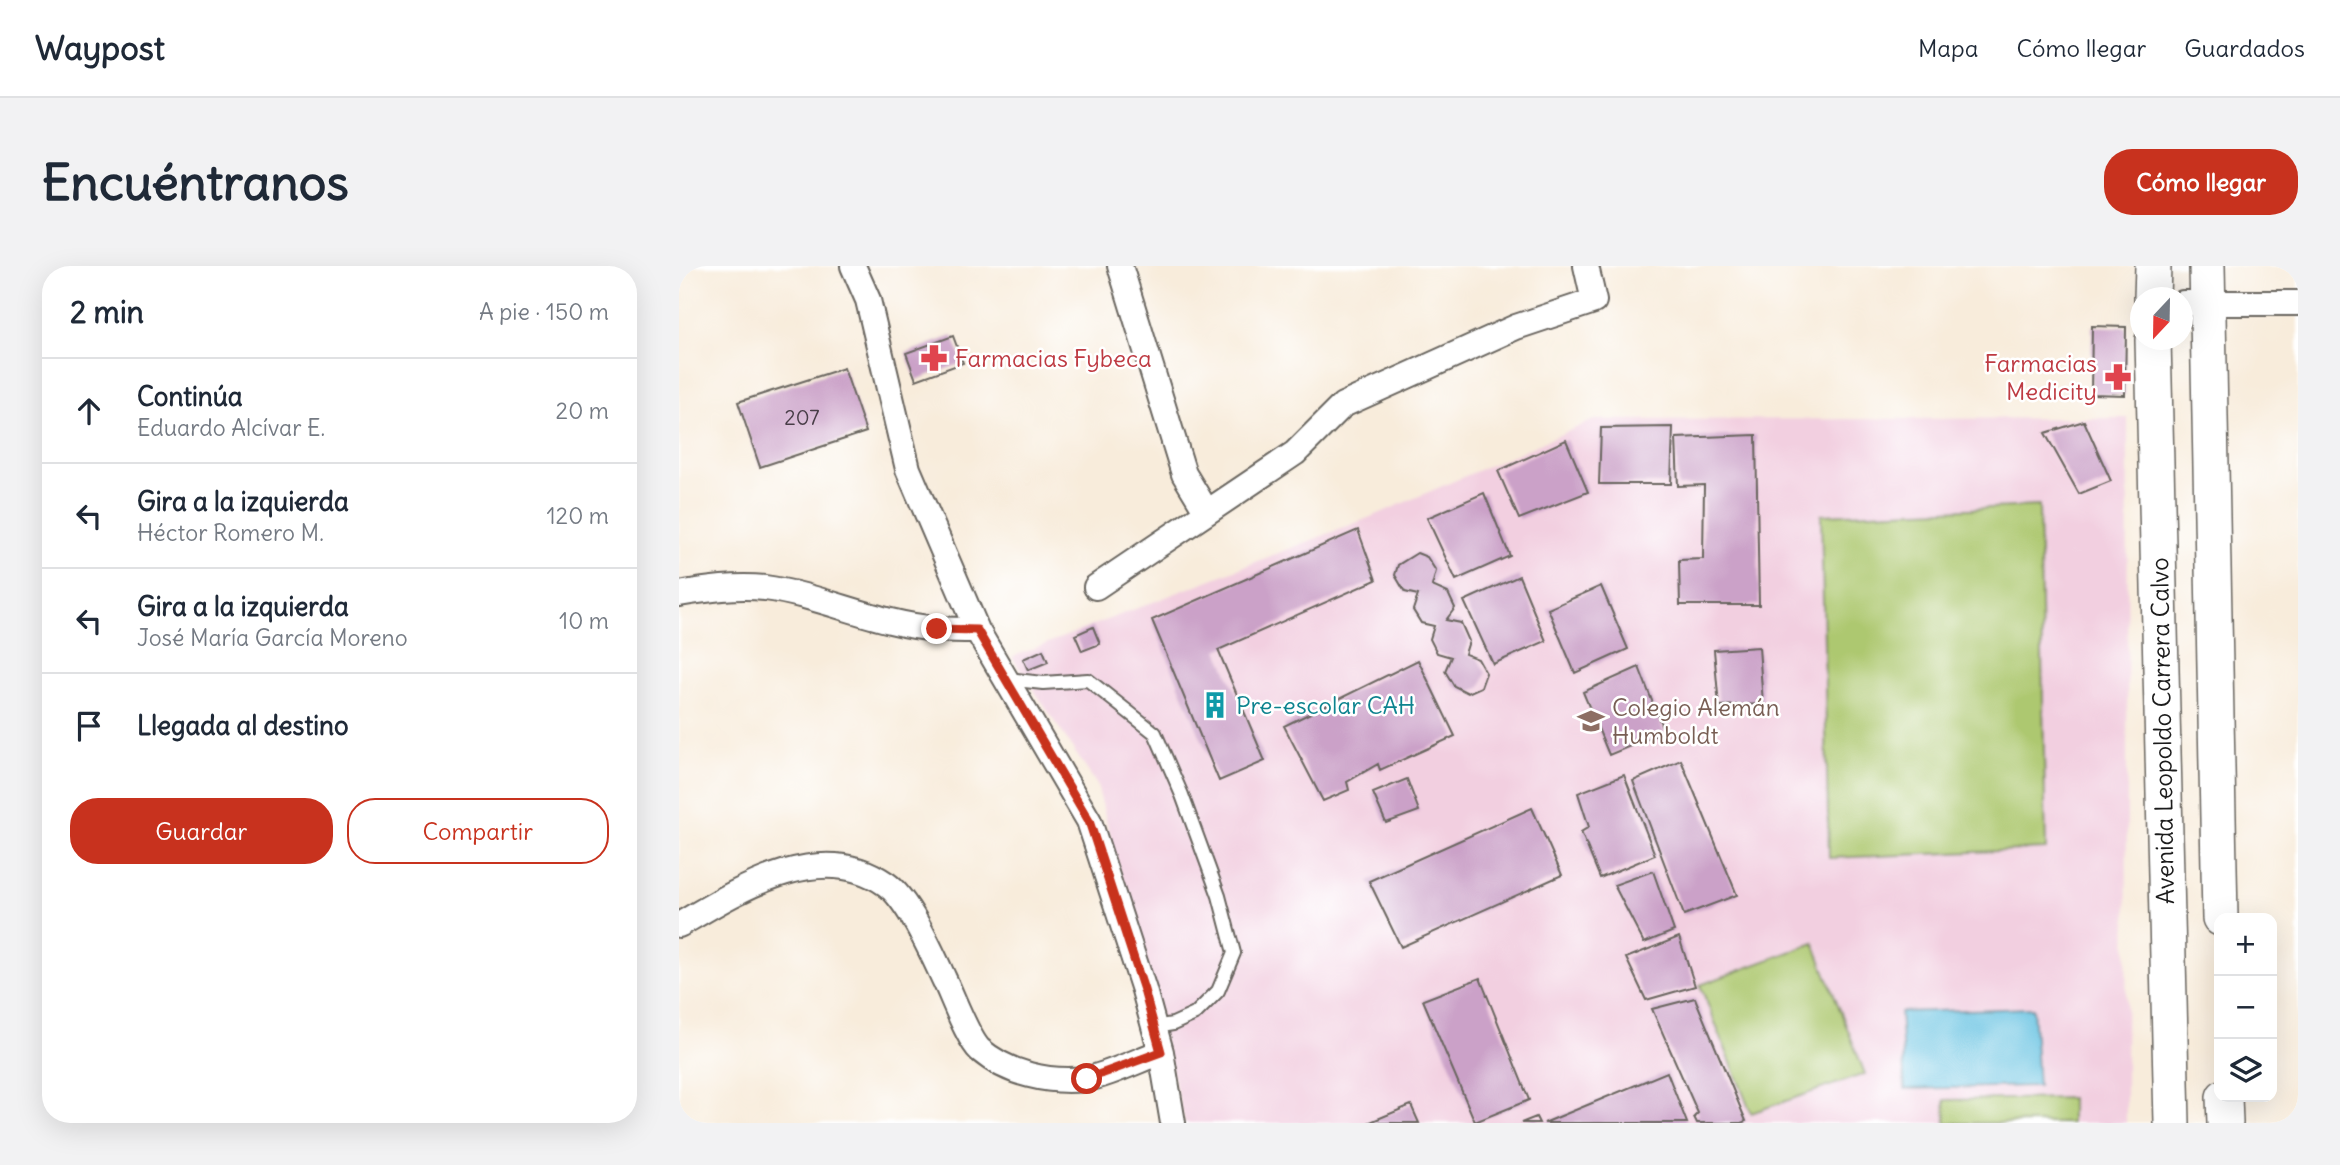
<!DOCTYPE html>
<html lang="es">
<meta charset="utf-8">
<style>
:root{--surface:#fff;--page:#f2f2f3;--text:#1f2937;--muted:#747a83;--line:#e0e1e3;--accent:#c8321e}
body{margin:0;font-family:Delius,sans-serif;background:var(--page);color:var(--text)}
.controls{position:absolute;right:21px;bottom:21px;display:grid;overflow:hidden;border-radius:14px;box-shadow:0 7px 28px #0002}
.controls button{width:63px;height:63px;display:grid;place-items:center;padding:0;border:0;border-bottom:2px solid var(--line);background:var(--surface);color:var(--text);font:35px sans-serif}
.compass{position:absolute;left:1451px;top:21px;width:63px;height:63px;border-radius:50%;background:var(--surface);box-shadow:0 7px 28px #0002;rotate:202deg}
.stop{position:absolute;width:21px;height:21px;margin:-16px;border:5px solid #c8321e;border-radius:50%;background:#fff}
.stop.end{background:#c8321e;border-color:#fff;box-shadow:0 2px 7px #0008}
.list{margin:0;padding:0;list-style:none}
h2{display:flex;justify-content:space-between;align-items:center;height:91px;margin:0;padding:0 28px;font-size:30px}
h2 small{font-size:23px;font-weight:400;color:var(--muted)}
.list li{display:grid;grid-template-columns:46px 1fr auto;gap:21px;align-items:center;box-sizing:border-box;height:105px;padding:0 28px;border-top:2px solid var(--line)}
.list b{display:block;font-size:26px;white-space:nowrap}
.list p{margin:0;font-size:23px;white-space:nowrap;color:var(--muted)}
.list em{font-size:23px;font-style:normal;color:var(--muted)}
.actions{display:flex;gap:14px;padding:21px 28px}
.actions a{flex:1;padding:16px 0;border:2px solid var(--accent);border-radius:28px;text-align:center;font-size:24px;color:var(--accent)}
.actions .main{background:var(--accent);color:#fff}
.icon{flex:none;width:38px;height:38px;fill:none;stroke:currentColor;stroke-width:2;stroke-linecap:round;stroke-linejoin:round}
.map{position:relative;flex:none;width:1619px;height:857px;overflow:hidden;border-radius:28px}
header{display:flex;align-items:center;gap:42px;box-sizing:border-box;height:98px;padding:0 35px;background:var(--surface);border-bottom:2px solid var(--line)}
header strong{font-size:33px}
nav{display:flex;gap:38px;margin-inline-start:auto;font-size:24px}
.intro{display:flex;align-items:center;justify-content:space-between;box-sizing:border-box;height:168px;padding:0 42px}
h1{margin:0;font-size:49px}
.button{padding:18px 32px;border-radius:28px;background:var(--accent);color:#fff;font-size:24px;font-weight:700}
main{display:flex;gap:42px;padding:0 42px}
aside{flex:1;background:var(--surface);border-radius:28px;box-shadow:0 7px 28px #0002}
.map>svg:first-child{display:block}
</style>
<header>
<strong>Waypost</strong>
<nav><a>Mapa</a><a>Cómo llegar</a><a>Guardados</a></nav>
</header>
<div class="intro"><h1>Encuéntranos</h1><a class="button">Cómo llegar</a></div>
<main>
<aside>
<h2>2 min<small>A pie · 150 m</small></h2>
<ul class="list">
<li><svg class="icon" aria-label="ahead" viewBox="0 0 24 24"><path d="M12 20V5M6 11l6-6 6 6"/></svg><div><b>Continúa</b><p>Eduardo Alcívar E.</p></div><em>20 m</em></li>
<li><svg class="icon" aria-label="left" viewBox="0 0 24 24"><path d="M17 20v-9H6M10 6l-5 5 5 5"/></svg><div><b>Gira a la izquierda</b><p>Héctor Romero M.</p></div><em>120 m</em></li>
<li><svg class="icon" aria-label="left" viewBox="0 0 24 24"><path d="M17 20v-9H6M10 6l-5 5 5 5"/></svg><div><b>Gira a la izquierda</b><p>José María García Moreno</p></div><em>10 m</em></li>
<li><svg class="icon" aria-label="arrive" viewBox="0 0 24 24"><path d="M6 21V4h12l-3 4 3 4H6"/></svg><div><b>Llegada al destino</b></div></li>
</ul>
<div class="actions"><a class="main">Guardar</a><a>Compartir</a></div>
</aside>
<div class="map">
<svg width="1619" height="857" viewBox="0 0 1619 857">
<rect width="100%" height="100%" fill="#fff"/>
<filter id="ink" filterUnits="userSpaceOnUse"><feTurbulence type="fractalNoise" baseFrequency=".0143" numOctaves="2"/><feDisplacementMap in="SourceGraphic" scale="14" xChannelSelector="R" yChannelSelector="G"/><feConvolveMatrix kernelMatrix="1 2 1 2 8 2 1 2 1" color-interpolation-filters="sRGB"/></filter>
<filter id="wash" filterUnits="userSpaceOnUse"><feTurbulence type="fractalNoise" baseFrequency=".00686" numOctaves="4" result="noise"/><feDisplacementMap in="SourceGraphic" scale="28" xChannelSelector="R" yChannelSelector="G"/><feGaussianBlur stdDeviation="1.57" result="paint"/><feColorMatrix in="noise" values="0 0 0 0 0 0 0 0 0 0 0 0 0 0 0 0 0 1.4 0 .05"/><feComposite in="paint" operator="in"/></filter>
<g filter="url(#wash)">
<rect width="100%" height="100%" fill="#f8ecdb"/>
<!-- built -->
<path fill="#f2cfe0" d="M1449,152L1447,857H506L418,519L333,391L697,249L915,154Z"/>
<!-- green -->
<path fill="#adc86f" stroke="#647246" stroke-width="2" d="M1360,240L1367,583L1150,592L1142,249Z
M1135,677L1186,808L1072,847L1021,719Z
M1392,832V857H1267L1266,834Z"/>
<!-- water -->
<path fill="#63c1e1" stroke="#406e7e" stroke-width="2" d="M1354,742L1359,820L1226,823L1221,746Z"/>
<g id="blocks">
<!-- building -->
<path fill="#cba1c8" d="M1413,60L1447,61L1446,129L1412,128Z
M274,70L284,97L237,114L227,87Z
M165,102L187,166L81,201L59,136Z
M1405,155L1432,215L1400,228L1366,167Z
M994,161L992,218H920L922,162Z
M1077,169L1080,339H1001L1000,294L1024,293L1025,219L999,220L997,172Z
M887,174L909,226L840,253L819,205Z
M805,227L831,290L777,314L748,252Z
M679,264L697,314L539,384L586,495L540,515L473,354Z
M738,287L748,291L757,305L753,320L769,327L776,342L767,354L782,357L790,375L786,388L799,393L807,407L802,421L789,427L775,420L766,405L772,391L758,387L751,373L755,360L742,357L734,344L739,329L726,326L716,309L719,299Z
M840,310L867,375L814,398L785,335Z
M922,320L949,383L896,407L869,343Z
M414,361L421,378L403,385L396,369Z
M1080,381L1084,438L1040,440L1035,384Z
M364,384L369,396L349,404L344,393Z
M739,394L776,470L701,504L699,498L668,516L670,524L644,535L605,460Z
M960,401L985,466L930,489L904,426Z
M1002,494L1058,629L1005,649L954,515Z
M945,509L976,589L921,612L902,566L910,561L899,527Z
M728,513L740,545L707,557L694,527Z
M853,542L883,609L722,681L690,615Z
M974,605L995,665L965,677L935,619Z
M1000,671L1016,720L967,734L947,692Z
M801,712L850,834L796,856L744,734Z
M1016,732L1067,855L1062,857H1018L1015,851L1019,847L973,743Z
M988,806L1008,857H865Z
M732,839L740,857H689Z
M857,851L860,857H842Z"/>
</g>
</g>
<g filter="url(#ink)">
<use href="#blocks" fill-opacity="0" stroke="#69655f" stroke-width="2"/>
<g fill="none" stroke-linecap="round" stroke-linejoin="round">
<defs>
<path id="service" d="M328,413L364,417L409,414L476,467L503,529L540,630L555,687L539,725L516,748L494,758L475,761"/>
<path id="minor" d="M174,0L189,34L229,203L298,364L410,555L465,724L482,786L494,857
M441,0L505,208L528,246
M1504,37H1619
M417,321L616,187L664,139L837,61L915,35L907,0
M0,328C29,323 57,319 86,322C145,330 200,359 260,363C272,364 285,364 298,364
M0,659C58,625 141,571 207,618C229,633 253,687 265,713C273,729 289,773 301,784C329,808 370,817 406,813C425,811 462,793 482,786"/>
<path id="secondary" d="M1528,0L1541,652
M1473,32L1474,0
M1474,74L1493,857
M1545,831L1546,857"/>
</defs>
<!-- service casing -->
<use href="#service" stroke="#69655f" stroke-width="16"/>
<!-- minor casing -->
<use href="#minor" stroke="#69655f" stroke-width="28"/>
<!-- secondary casing -->
<use href="#secondary" stroke="#69655f" stroke-width="38"/>
<!-- service -->
<use href="#service" stroke="#fff" stroke-width="12"/>
<!-- minor -->
<use href="#minor" stroke="#fff" stroke-width="24"/>
<!-- secondary -->
<use href="#secondary" stroke="#fff" stroke-width="35"/>
</g>
</g>
<g fill="none" stroke-linecap="round" stroke-linejoin="round" filter="url(#ink)">
<!-- route -->
<path stroke="#c8321e" stroke-width="9" d="M258,363L298,364L410,555L465,724L482,786L408,813"/>
</g>
<!-- icons -->
<defs>
<symbol id="pharmacy-bare" viewBox="-9 -9 18 18"><path d="M-2-6h4v4h4v4h-4v4h-4v-4h-4v-4h4Z" fill="#e0444e" stroke="#fff" stroke-width="2.5" paint-order="stroke"/></symbol>
<symbol id="building-bare" viewBox="-9 -9 18 18"><path d="M-4-6H4V6H1V3H-1V6H-4ZM-2.5-4.3h1.7v1.8h-1.7ZM.8-4.3h1.7v1.8H.8ZM-2.5-1h1.7V.8h-1.7ZM.8-1h1.7V.8H.8Z" fill="#0f9aa8" stroke="#fff" stroke-width="2.5" paint-order="stroke"/></symbol>
<symbol id="school-bare" viewBox="-9 -9 18 18"><path d="M0-5L7-2L0 1L-7-2ZM-4 1L0 2.5L4 1V4Q0 6-4 4Z" fill="#8d6e63" stroke="#fff" stroke-width="2.5" paint-order="stroke"/></symbol>
</defs>
<g fill-rule="evenodd">
<use href="#pharmacy-bare" x="236" y="73" width="38" height="38"/>
<use href="#pharmacy-bare" x="1420" y="92" width="38" height="38"/>
<use href="#building-bare" x="517" y="420" width="38" height="38"/>
<use href="#school-bare" x="893" y="436" width="38" height="38"/>
</g>
<g text-anchor="middle" dominant-baseline="central" stroke-width="5" stroke-linejoin="round" paint-order="stroke">
<!-- number labels -->
<g font-size="21" fill="#483d47">
<text x="123" y="151">207</text>
</g>
<!-- health labels -->
<g font-size="24" fill="#be3a42" stroke="#fff" text-anchor="start">
<text x="276" y="92">Farmacias Fybeca</text>
<text x="1418" y="97" text-anchor="end">Farmacias<tspan x="1418" dy="28">Medicity</tspan></text>
</g>
<!-- culture labels -->
<g font-size="24" fill="#0d838f" stroke="#fff" text-anchor="start">
<text x="557" y="439">Pre-escolar CAH</text>
</g>
<!-- education labels -->
<g font-size="24" fill="#785e54" stroke="#fff" text-anchor="start">
<text x="933" y="441">Colegio Alemán<tspan x="933" dy="28">Humboldt</tspan></text>
</g>
<!-- street labels -->
<g font-size="24" fill="#1c1c1c" stroke="#fff">
<text transform="translate(1483 465) rotate(-91)">Avenida Leopoldo Carrera Calvo</text>
</g>
</g>
</svg>
<div class="controls">
<button>+</button>
<button>−</button>
<button><svg class="icon" aria-label="layers" viewBox="0 0 24 24"><path d="M12 4l9 5-9 5-9-5zM3 14l9 5 9-5"/></svg></button>
</div>
<svg class="compass" viewBox="-18 -18 36 36"><path d="M0-13l5 13h-10z" fill="#e53935"/><path d="M0 13l5-13h-10z" fill="#747a83"/></svg>
<div class="stop" style="left:408px;top:813px"></div>
<div class="stop end" style="left:258px;top:363px"></div>
</div>
</main>
